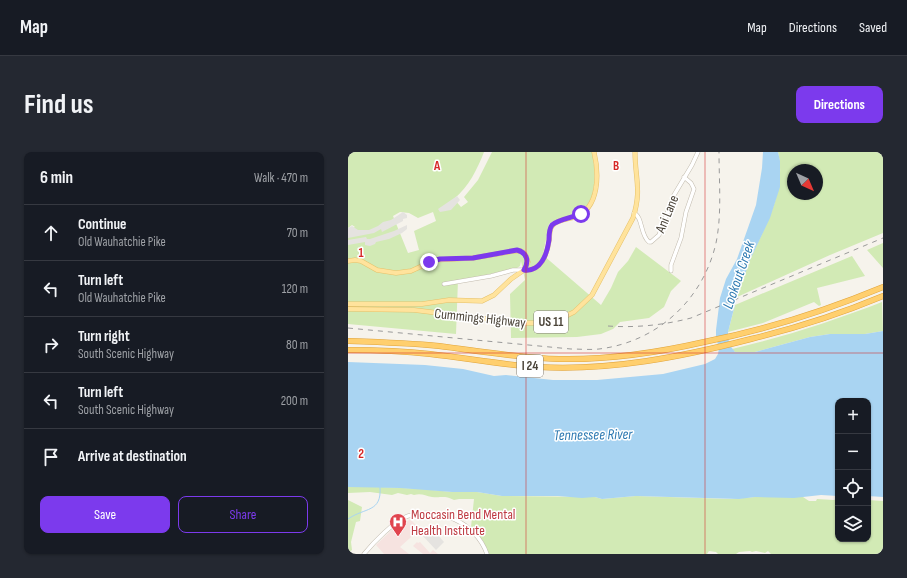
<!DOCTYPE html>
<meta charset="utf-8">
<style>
:root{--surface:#171b24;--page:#242831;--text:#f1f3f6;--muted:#9ea1a6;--line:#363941;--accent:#7c3aed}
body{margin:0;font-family:"Sofia Sans Condensed",sans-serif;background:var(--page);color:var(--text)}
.controls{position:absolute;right:12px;bottom:12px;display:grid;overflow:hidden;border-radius:8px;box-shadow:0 1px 3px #0004}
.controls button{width:36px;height:36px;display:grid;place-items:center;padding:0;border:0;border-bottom:1px solid var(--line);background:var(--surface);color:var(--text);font:20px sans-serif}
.compass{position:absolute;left:439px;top:12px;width:36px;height:36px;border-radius:50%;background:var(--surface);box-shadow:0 1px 3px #0004;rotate:136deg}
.stop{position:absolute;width:12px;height:12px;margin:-9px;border:3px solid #7c3aed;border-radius:50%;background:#fff}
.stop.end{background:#7c3aed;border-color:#fff;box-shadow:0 1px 4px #0008}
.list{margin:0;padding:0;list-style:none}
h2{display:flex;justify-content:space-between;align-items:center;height:52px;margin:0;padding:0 16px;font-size:17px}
h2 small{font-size:13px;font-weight:400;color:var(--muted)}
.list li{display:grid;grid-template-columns:26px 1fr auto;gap:12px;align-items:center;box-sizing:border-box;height:56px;padding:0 16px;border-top:1px solid var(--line)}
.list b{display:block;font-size:15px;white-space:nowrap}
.list p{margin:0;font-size:13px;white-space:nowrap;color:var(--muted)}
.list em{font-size:13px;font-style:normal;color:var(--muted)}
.actions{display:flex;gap:8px;padding:12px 16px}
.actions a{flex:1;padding:9px 0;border:1px solid var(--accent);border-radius:8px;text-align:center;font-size:14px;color:var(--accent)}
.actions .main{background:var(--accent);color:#fff}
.icon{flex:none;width:22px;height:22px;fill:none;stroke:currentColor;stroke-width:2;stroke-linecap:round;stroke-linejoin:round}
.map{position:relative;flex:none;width:535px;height:402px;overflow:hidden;border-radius:8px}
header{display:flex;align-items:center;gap:24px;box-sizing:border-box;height:56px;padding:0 20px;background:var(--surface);border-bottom:1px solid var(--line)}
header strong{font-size:19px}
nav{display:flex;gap:22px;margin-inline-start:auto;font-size:14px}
.intro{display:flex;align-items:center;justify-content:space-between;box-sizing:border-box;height:96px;padding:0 24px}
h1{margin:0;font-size:28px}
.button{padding:10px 18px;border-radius:8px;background:var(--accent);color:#fff;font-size:14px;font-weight:700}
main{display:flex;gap:24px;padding:0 24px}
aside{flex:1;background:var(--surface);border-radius:8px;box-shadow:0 1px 3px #0004}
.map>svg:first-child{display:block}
</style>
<header>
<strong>Map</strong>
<nav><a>Map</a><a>Directions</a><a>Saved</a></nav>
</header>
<div class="intro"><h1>Find us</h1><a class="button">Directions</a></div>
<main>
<aside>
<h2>6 min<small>Walk · 470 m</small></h2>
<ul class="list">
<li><svg class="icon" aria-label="ahead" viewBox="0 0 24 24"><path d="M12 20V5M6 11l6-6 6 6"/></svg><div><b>Continue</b><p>Old Wauhatchie Pike</p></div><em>70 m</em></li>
<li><svg class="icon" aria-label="left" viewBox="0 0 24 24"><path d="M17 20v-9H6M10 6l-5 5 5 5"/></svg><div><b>Turn left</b><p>Old Wauhatchie Pike</p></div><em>120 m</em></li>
<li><svg class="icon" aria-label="right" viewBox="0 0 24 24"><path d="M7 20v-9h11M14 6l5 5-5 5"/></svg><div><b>Turn right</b><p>South Scenic Highway</p></div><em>80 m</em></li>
<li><svg class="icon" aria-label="left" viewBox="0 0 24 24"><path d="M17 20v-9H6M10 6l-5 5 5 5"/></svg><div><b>Turn left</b><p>South Scenic Highway</p></div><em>200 m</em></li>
<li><svg class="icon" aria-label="arrive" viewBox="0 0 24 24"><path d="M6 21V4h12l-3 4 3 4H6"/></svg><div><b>Arrive at destination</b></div></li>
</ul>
<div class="actions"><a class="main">Save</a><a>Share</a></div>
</aside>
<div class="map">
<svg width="535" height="402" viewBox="0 0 535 402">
<rect width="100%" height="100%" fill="#f6f3ec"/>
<!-- medical -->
<path fill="#f6e3e0" d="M62,367L72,377L52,395L61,402H36L28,393L48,374L51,377Z
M69,390L70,391L72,390L82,401L85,398L90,402H75L65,394Z"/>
<!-- green -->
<path fill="#d2eab5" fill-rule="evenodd" d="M0,0H136C129,18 121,34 106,47L113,55L120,50L116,45L130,28L144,0H244C248,19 250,53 228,62C219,66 209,66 201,72L195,103L253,153L263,136L270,120L280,109L288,95L333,129L323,139L316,155L301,166L272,170L265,177L253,182L229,185L163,186L162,142L177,128L173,109L172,114L169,116L138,123L110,128L108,182L0,172V77L7,75L4,73L0,76ZM52,60L61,61L70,66L85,60L88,69L66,79L71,98L60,101L45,64Z
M430,0H535V81L482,103L389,145C393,133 397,120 402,108C417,73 439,39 430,0ZM445,18H469V42H445Z
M535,91V116L519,98Z
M504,104L517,124L469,136L473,153L471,154L466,150L415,171L380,180L387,153Z
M534,150L535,179L517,182H482L462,185L407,200H387L384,197C436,185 485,169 534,150Z
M14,334L75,337L104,340H129L154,344L247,345L254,347L288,344L383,347L407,345H455L461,349H468L469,347L486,348L490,346V387H520V348L535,349V402H423L420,399L417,401L408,399L404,400L402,399L391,400L388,402H370L368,400L361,399L359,402H141L135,389L123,375L126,347H111L106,348C96,343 94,346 84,345C77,344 74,341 66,343L63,342L59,343L50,341L44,343L22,340L0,341V335Z
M0,348L14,355L12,369L8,370L3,390L4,398L0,401Z"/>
<!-- parking -->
<path fill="#e5e3e0" d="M109,44L112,48L103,58L92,60L90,57Z
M55,60L59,63V66L55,67V69L34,80L33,77L26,81L0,86V76L4,74L10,78H21L30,74L35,70L43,68Z
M59,73V77L54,81L41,87L28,90L27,92L22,94L17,93V90L0,93V88L18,85L19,87H22L46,79Z
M83,375L96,390L88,398L74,383Z"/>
<!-- water -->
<path fill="#a9d4f2" d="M415,0H430L432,9V35L422,66L402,108L389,145L380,180L381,192L387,200H407L462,185L482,182H517L535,179V345L520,344V249H490V344L473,343L446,346L407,345L391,347L288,344L254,347L247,345L234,346L210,344H154L129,340H104L52,336L0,335V210L77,213L115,217L146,224L158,223L205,228H249L315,222L357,212L367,207L370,202L371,196L368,186V178L372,146L378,127L389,107L408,53L414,16Z"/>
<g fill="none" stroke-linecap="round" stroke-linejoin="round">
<!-- stream -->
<path stroke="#a9d4f2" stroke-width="1" d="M0,367C17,355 34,361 32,335"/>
<defs>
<path id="minor" d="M286,61C295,65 292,83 301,90H303L311,83L326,43L344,13L350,0
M323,119V113L333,86L338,60L346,37L343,31L336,25
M96,132L143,124L165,118H176
M16,402C25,391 47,368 60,364C91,354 128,371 139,402"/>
<path id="major" d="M0,109L7,108L13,109L29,118L48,121L63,119L87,108L125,106L166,99H173L176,101L178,104L180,110L176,118L163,127L146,143L134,149L101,148L74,152H0
M176,118C193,120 199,102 201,89C202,84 201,78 204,74C208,68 220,67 227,65C252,56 251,21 246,0
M0,157L66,158L172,171H190L208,169L226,160L244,143L285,66C294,38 287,26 287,0"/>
<path id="highway" d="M0,189C30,190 61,191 91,194C131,199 171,206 211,207C260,208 308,201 356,190C417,178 477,159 535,135
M0,198C27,198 55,199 82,202C118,206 154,213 190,215C262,219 333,205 403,187C448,176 492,162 535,144"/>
</defs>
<!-- minor casing -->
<use href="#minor" stroke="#c2bbae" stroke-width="4.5"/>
<!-- major casing -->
<use href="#major" stroke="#e6c16a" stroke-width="5"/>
<!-- highway casing -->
<use href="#highway" stroke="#e0a43c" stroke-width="6"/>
<!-- minor -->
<use href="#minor" stroke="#fff" stroke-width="3.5"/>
<!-- major -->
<use href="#major" stroke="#ffe39c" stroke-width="4"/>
<!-- highway -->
<use href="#highway" stroke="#ffcf6e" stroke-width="5"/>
<!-- rail -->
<path stroke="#9a9a9a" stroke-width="1" stroke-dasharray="5 5" stroke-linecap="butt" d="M260,174C288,176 316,173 343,166L535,86
M0,176L223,197C232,197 242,198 251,197C309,190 355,148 368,91C374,62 371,30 371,0"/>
</g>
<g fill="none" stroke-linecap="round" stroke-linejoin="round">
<!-- route -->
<path stroke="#7c3aed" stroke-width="5" d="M81,110L92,107L125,106L169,98C180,101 181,110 176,118C193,120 199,102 201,88C201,83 201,77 204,73C209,68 226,65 233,62"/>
</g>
<!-- grid -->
<path fill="none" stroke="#d62828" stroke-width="1" stroke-opacity="0.55" d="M178,0V402M357,0V402M0,201H535"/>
<!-- icons -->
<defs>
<symbol id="hospital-pin" viewBox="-11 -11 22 30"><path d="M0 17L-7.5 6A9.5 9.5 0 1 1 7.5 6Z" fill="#e0444e" stroke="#fff"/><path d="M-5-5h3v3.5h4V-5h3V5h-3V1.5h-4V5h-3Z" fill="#fff"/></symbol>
</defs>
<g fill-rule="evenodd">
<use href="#hospital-pin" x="40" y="360" width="20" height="27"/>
</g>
<g text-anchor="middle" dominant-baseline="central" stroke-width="3" stroke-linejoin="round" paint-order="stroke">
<!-- shield labels -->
<g fill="#fff" stroke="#817c74" stroke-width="1">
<rect x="186" y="159" width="34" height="22" rx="3"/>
<rect x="169" y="203" width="26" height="22" rx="3"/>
</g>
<g font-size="13" font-weight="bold" fill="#4b4439">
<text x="203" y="170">US 11</text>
<text x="182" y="214">I 24</text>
</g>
<!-- street labels -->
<g font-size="14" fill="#4b4439" stroke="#fff">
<text transform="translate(319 62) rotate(-67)">Ani Lane</text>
<text transform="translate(132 166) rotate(6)">Cummings Highway</text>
</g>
<!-- health labels -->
<g font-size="14" fill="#be3a42" stroke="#fff" text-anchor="start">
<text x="63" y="362">Moccasin Bend Mental<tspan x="63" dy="16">Health Institute</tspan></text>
</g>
<!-- water labels -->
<g font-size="15" font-style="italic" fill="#2e7ab2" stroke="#fff">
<text transform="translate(391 123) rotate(-71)">Lookout Creek</text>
<text transform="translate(245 283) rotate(-1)">Tennessee River</text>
</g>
</g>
<g font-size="13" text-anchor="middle" font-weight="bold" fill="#d62828" stroke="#fff" stroke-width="3" stroke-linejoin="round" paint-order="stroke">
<text x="89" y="18">A</text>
<text x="268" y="18">B</text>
<text x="13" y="105">1</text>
<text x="13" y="306">2</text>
</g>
</svg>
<div class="controls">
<button>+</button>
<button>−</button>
<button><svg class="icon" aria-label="locate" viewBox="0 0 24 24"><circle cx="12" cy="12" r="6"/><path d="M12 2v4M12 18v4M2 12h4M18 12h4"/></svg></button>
<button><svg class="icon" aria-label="layers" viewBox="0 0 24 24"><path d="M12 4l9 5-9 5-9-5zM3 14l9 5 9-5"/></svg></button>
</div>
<svg class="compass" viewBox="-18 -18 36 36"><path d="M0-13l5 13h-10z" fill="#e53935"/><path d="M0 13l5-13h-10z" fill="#9ea1a6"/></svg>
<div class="stop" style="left:233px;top:62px"></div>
<div class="stop end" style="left:81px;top:110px"></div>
</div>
</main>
